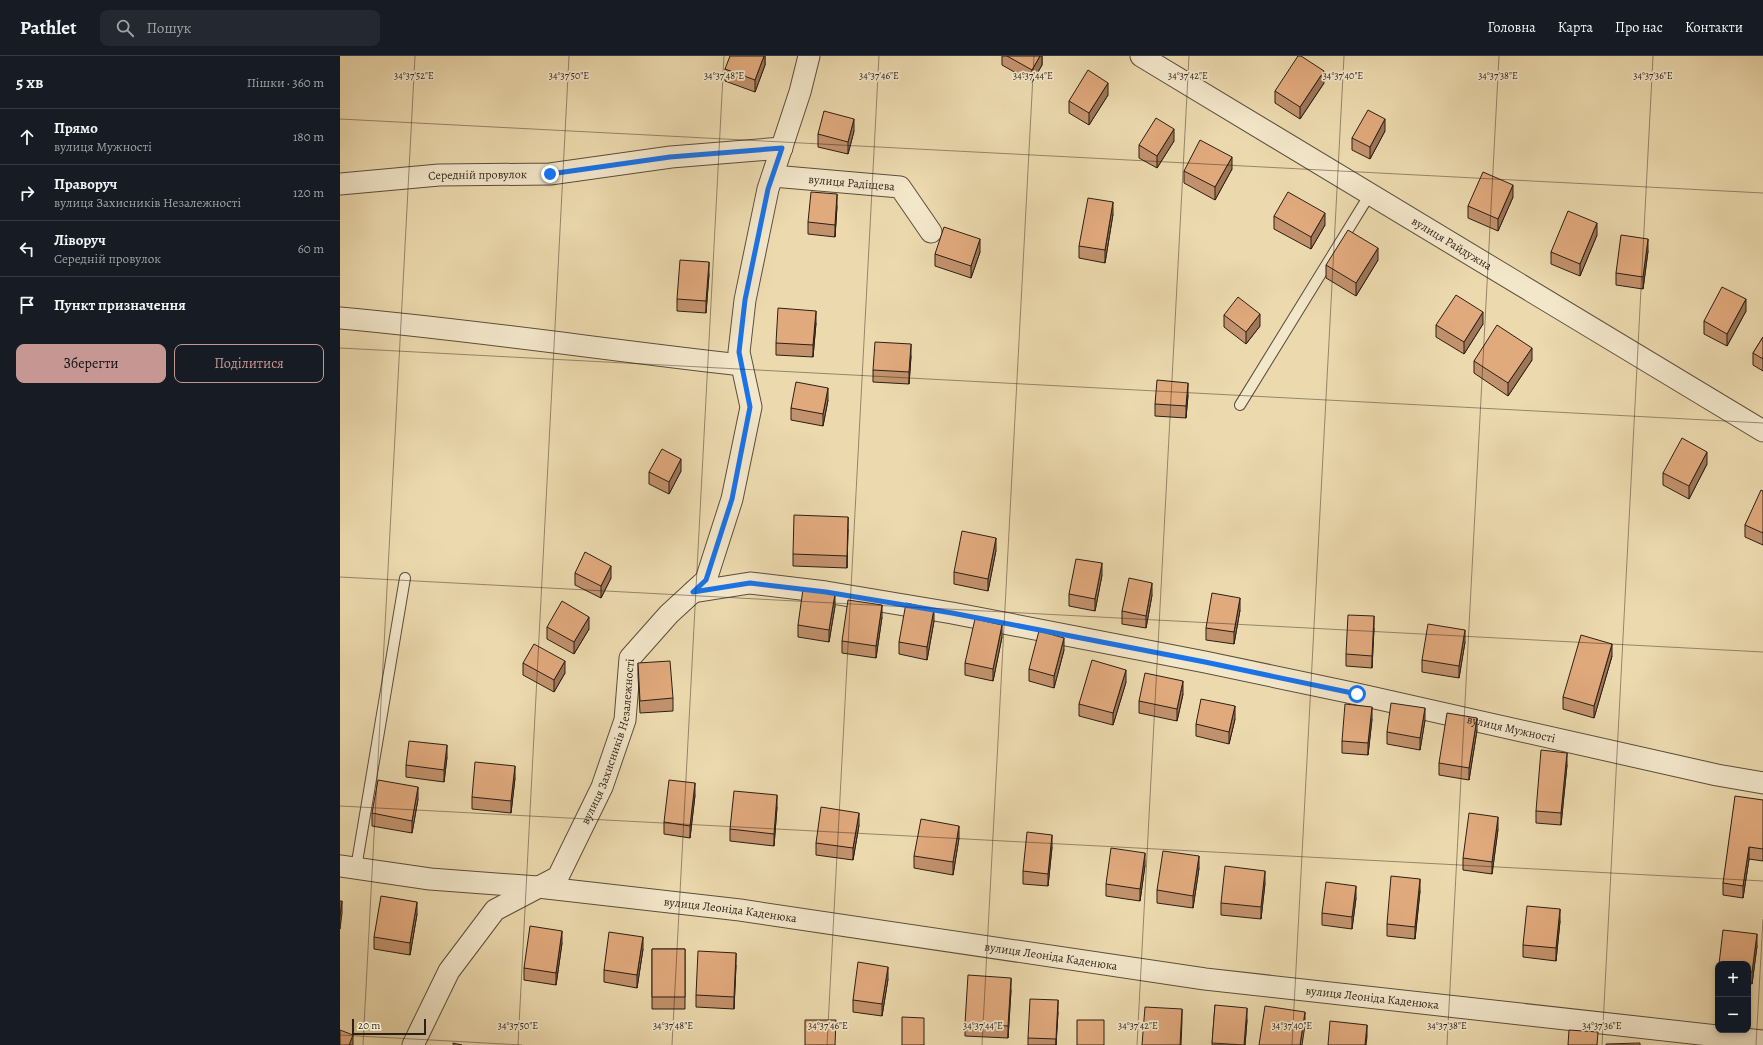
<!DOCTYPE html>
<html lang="uk">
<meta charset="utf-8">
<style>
:root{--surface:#171b24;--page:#242831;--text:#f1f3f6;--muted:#9ea1a6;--line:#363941;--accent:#c59692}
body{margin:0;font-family:Alegreya,serif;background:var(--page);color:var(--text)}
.controls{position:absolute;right:12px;bottom:12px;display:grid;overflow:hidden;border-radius:8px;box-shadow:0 2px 6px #0003}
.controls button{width:36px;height:36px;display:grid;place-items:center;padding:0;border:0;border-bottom:1px solid var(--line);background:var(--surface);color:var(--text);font:20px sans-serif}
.scale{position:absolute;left:12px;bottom:10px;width:74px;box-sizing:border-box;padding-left:4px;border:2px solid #2c1f16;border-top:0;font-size:11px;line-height:14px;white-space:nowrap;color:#2c1f16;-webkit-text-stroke:3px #f3e7ca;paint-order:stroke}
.stop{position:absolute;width:12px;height:12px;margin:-9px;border:3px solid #1a73e8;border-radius:50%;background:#fff}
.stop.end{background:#1a73e8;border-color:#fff;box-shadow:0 1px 4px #0008}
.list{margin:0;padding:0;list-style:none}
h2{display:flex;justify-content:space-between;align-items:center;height:52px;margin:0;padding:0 16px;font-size:17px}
h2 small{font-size:13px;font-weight:400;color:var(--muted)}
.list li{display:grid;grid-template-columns:26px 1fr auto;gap:12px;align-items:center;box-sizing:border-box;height:56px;padding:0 16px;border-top:1px solid var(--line)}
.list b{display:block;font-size:15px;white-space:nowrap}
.list p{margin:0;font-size:13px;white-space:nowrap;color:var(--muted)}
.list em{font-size:13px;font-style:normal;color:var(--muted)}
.actions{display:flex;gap:8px;padding:12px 16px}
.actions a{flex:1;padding:9px 0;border:1px solid var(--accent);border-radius:8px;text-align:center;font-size:14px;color:var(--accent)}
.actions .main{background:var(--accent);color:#111}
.icon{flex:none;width:22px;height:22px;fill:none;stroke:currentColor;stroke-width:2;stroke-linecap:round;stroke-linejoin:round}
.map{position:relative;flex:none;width:1423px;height:989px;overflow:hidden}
header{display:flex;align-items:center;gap:24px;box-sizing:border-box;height:56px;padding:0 20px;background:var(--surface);border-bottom:1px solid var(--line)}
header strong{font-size:19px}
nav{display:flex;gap:22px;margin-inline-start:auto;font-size:14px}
.search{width:280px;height:36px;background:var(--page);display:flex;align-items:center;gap:10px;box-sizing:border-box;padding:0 14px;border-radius:8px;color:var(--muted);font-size:15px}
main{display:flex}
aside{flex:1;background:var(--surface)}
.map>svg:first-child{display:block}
</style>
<header>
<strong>Pathlet</strong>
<div class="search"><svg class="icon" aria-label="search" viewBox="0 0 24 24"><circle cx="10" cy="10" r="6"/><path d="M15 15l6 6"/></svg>Пошук</div>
<nav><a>Головна</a><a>Карта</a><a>Про нас</a><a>Контакти</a></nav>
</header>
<main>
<aside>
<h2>5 хв<small>Пішки · 360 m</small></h2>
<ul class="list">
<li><svg class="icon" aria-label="ahead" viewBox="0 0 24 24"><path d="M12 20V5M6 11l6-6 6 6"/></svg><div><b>Прямо</b><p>вулиця Мужності</p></div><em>180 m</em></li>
<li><svg class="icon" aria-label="right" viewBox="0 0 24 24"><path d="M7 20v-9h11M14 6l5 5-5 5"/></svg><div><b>Праворуч</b><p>вулиця Захисників Незалежності</p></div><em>120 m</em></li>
<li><svg class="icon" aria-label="left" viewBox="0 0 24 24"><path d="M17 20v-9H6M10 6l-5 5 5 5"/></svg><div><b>Ліворуч</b><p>Середній провулок</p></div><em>60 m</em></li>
<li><svg class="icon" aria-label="arrive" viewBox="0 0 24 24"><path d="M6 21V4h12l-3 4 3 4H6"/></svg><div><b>Пункт призначення</b></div></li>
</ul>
<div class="actions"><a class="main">Зберегти</a><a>Поділитися</a></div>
</aside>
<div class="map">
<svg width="1423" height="989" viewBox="0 0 1423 989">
<rect width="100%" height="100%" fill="#ecdaae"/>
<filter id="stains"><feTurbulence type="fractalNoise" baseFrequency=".005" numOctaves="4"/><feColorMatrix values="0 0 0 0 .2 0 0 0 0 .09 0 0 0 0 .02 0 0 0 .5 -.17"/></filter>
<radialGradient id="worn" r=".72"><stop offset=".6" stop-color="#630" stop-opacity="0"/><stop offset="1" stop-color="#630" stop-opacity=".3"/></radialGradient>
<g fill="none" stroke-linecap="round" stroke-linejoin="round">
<defs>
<path id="service" d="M900,349L1030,138
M16,812L65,522"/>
<g id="minor">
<path id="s1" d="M801,0L1423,375"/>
<path id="s2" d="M433,120L560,131L591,176"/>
<path id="s3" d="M0,128L99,119L210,118L331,101L442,92"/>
<path d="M0,262C134,274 267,294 401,309"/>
<path id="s4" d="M353,536L410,527L486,536L612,557L865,606L1017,638L1377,719L1423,727"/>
<path id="s5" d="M0,810L90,823L198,831L400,854L865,923L1423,985"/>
<path id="s6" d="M73,989L109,915L155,854L218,821L262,731L285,664L290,602L329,558L366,524L392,443L411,351L399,296L405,244L428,133L460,36L469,0"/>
</g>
</defs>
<!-- service casing -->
<use href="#service" stroke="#5c4e3c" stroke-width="12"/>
<!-- minor casing -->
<use href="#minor" stroke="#5c4e3c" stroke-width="23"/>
<!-- service -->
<use href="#service" stroke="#f3e7ca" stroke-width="10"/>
<!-- minor -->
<use href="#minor" stroke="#f3e7ca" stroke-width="21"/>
</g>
<!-- wall -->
<path fill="#c2926c" stroke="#2c1f16" d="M425,0V9L415,36L385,25V13Z
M662,0H702V9L692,26L662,9Z
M984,27L960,63L935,47V35Z
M768,39L749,69L729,57V45Z
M514,75L508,98L478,91V78Z
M1045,75L1030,103L1012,94V82Z
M834,85L817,112L799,102V89Z
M892,113L875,144L844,127V115Z
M1173,141L1158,175L1128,162V150Z
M497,150L495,181L468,178V166Z
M773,158L765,207L739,202V190Z
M934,160L985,169L971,193L934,173Z
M1257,179L1240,220L1211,208V196Z
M1308,195L1303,233L1276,229V217Z
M640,196L631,222L595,210V198Z
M1038,204L1016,240L986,222V209Z
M369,218L366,257L337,255V243Z
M1406,255L1387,290L1364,278V265Z
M884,259L920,270L906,288L884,271Z
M476,267L473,301L436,299V287Z
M1143,268L1124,298L1096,281V269Z
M1423,281V315L1413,309V297Z
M571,300L569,328L533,326V314Z
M1192,304L1168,340L1134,317V305Z
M848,339L846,362L815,360V348Z
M488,344L483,370L451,364V352Z
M1367,408L1349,443L1323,429V417Z
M341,415L329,438L309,428V416Z
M1423,435V489L1405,481V469Z
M508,473L507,512L453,510V498Z
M656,494L648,535L614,528V516Z
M235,517L271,522L261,542L235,529Z
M762,519L755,555L729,550V538Z
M812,539L806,572L782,568V555Z
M495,550L489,586L458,581V569Z
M900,554L894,588L866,584V572Z
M542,561L536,602L502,597V585Z
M594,565L587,604L559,598V586Z
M207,571L249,573L234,598L207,583Z
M1034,572L1032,612L1006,610V598Z
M662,581L653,625L625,619V607Z
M1125,586L1119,622L1082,616V604Z
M724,594L714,632L689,625V613Z
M1272,600L1254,662L1223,653V641Z
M183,607L225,617L214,636L183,619Z
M298,607L333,642V655L300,657L298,619Z
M786,626L773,669L739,660V648Z
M843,638L837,665L799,657V645Z
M895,663L889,688L856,680V668Z
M1032,663L1028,699L1002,697V685Z
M1085,664L1080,694L1047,688V676Z
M1137,674L1129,724L1099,719V707Z
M107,701L104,726L66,721V709Z
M1227,709L1221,769L1196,767V755Z
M175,722L171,757L132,753V741Z
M355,739L350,782L324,778V766Z
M78,743L72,777L32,770V757Z
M1423,744V805L1409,803L1403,842L1383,839V827Z
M437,751L434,790L390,785V773Z
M519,769L513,804L476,799V787Z
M1158,773L1152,818L1123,814V802Z
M619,782L613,819L574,812V800Z
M712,791L708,830L683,828V815Z
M805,809L800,845L766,840V828Z
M859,812L853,852L817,847V834Z
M925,827L921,863L881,859V847Z
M1080,835L1075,883L1047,880V868Z
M1016,842L1012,873L982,869V857Z
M77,858L70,899L34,893V881Z
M1220,865L1216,905L1183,901V889Z
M222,887L216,929L184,924V912Z
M1417,890L1412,928L1408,927V908Z
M303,893L297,932L264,926V914Z
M312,893H345V953H312Z
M396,909L394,953L356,951V939Z
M548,923L542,960L513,956V944Z
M671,934L668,982L625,980V968Z
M875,949L907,964L905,989H872Z
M718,956L716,989H688V982Z"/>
<!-- shaded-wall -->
<path fill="#9e7758" stroke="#2c1f16" d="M424,0H425V9L415,36V24Z
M700,0H702V9L692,26V14Z
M984,15V27L960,63V51Z
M768,27V39L749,69V57Z
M514,63V75L508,98V86Z
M1045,63V75L1030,103V91Z
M834,73V85L817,112V100Z
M892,101V113L875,144V131Z
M1173,129V141L1158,175V163Z
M497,138V150L495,181V169Z
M773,146V158L765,207V194Z
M985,157V169L971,193V181Z
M1257,167V179L1240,220V208Z
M640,183V196L631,222V210Z
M1308,183V195L1303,233V221Z
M1038,192V204L1016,240V227Z
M369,206V218L366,257V245Z
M1406,243V255L1387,290V278Z
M476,255V267L473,301V289Z
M1143,256V268L1124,298V286Z
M920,258V270L906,288V276Z
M571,288V300L569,328V316Z
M1192,292V304L1168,340V327Z
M848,327V339L846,362V350Z
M488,332V344L483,370V358Z
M1367,396V408L1349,443V430Z
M341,403V415L329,438V426Z
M508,461V473L507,512V500Z
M656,482V494L648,535V523Z
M762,507V519L755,555V543Z
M271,510V522L261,542V530Z
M812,527V539L806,572V560Z
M495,538V550L489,586V574Z
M900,542V554L894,588V576Z
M542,549V561L536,602V590Z
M594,553V565L587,604V591Z
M1034,560V572L1032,612V600Z
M249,561V573L234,598V586Z
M662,569V581L653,625V613Z
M1125,574V586L1119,622V610Z
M724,582V594L714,632V620Z
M1272,588V600L1254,662V650Z
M225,605V617L214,636V624Z
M786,614V626L773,669V657Z
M843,625V638L837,665V653Z
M895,650V663L889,688V676Z
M1032,651V663L1028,699V687Z
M1085,652V664L1080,694V682Z
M1137,662V674L1129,724V712Z
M107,689V701L104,726V714Z
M1227,697V709L1221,769V757Z
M175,710V722L171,757V745Z
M355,727V739L350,782V770Z
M78,731V743L72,777V765Z
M437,739V751L434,790V778Z
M519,757V769L513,804V792Z
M1158,761V773L1152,818V806Z
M619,770V782L613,819V806Z
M712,779V791L708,830V818Z
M1409,791V803L1403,842V830Z
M805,797V809L800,845V833Z
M859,800V812L853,852V840Z
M925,815V827L921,863V851Z
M1080,823V835L1075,883V871Z
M1016,830V842L1012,873V861Z
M2,845V857L0,873V860Z
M77,846V858L70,899V887Z
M1220,853V865L1216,905V892Z
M222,875V887L216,929V917Z
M1417,878V890L1412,928V916Z
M303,881V893L297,932V919Z
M396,897V909L394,953V941Z
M548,911V923L542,960V948Z
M671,922V934L668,982V970Z
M718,944V956L716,989V983Z
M907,952V964L905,989H904Z
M842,953V965L841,989H840Z
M965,956V969L962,989H960Z
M1027,969V981L1026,989H1025Z
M13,979V989H9Z"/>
<!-- building -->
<path fill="#e1aa7d" stroke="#2c1f16" d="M390,0H424L415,24L385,13Z
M667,0H700L692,14Z
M958,0H961L984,15L960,51L935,35Z
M748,14L768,27L749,57L729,45Z
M1028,54L1045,63L1030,91L1012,82Z
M484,55L514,63L508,86L478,78Z
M816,62L834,73L817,100L799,89Z
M860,84L892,101L875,131L844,115Z
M1143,116L1173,129L1158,163L1128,150Z
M471,136L497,138L495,169L468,166Z
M948,136L985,157L971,181L934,160Z
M748,142L773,146L765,194L739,190Z
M1228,155L1257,167L1240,208L1211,196Z
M604,171L640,183L631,210L595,198Z
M1008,174L1038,192L1016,227L986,209Z
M1281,179L1308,183L1303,221L1276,217Z
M340,204L369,206L366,245L337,243Z
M1382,231L1406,243L1387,278L1364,265Z
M1116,239L1143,256L1124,286L1096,269Z
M898,241L920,258L906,276L884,259Z
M438,252L476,255L473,289L436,287Z
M1157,269L1192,292L1168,327L1134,305Z
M1423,281V303L1413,297Z
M535,286L571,288L569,316L533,314Z
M817,324L848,327L846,350L815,348Z
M456,326L488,332L483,358L451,352Z
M1342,382L1367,396L1349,430L1323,417Z
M322,393L341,403L329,426L309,416Z
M1421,434L1423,435V477L1405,469Z
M454,459L508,461L507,500L453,498Z
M622,475L656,482L648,523L614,516Z
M245,496L271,510L261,530L235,517Z
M736,503L762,507L755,543L729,538Z
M789,522L812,527L806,560L782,555Z
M463,533L495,538L489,574L458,569Z
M872,537L900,542L894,576L866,572Z
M508,544L542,549L536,590L502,585Z
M222,545L249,561L234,586L207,571Z
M566,547L594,553L587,591L559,586Z
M1008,559L1034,560L1032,600L1006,598Z
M635,563L662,569L653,613L625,607Z
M1088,568L1125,574L1119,610L1082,604Z
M699,575L724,582L714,620L689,613Z
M1241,579L1272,588L1254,650L1223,641Z
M194,588L225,605L214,624L183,607Z
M752,604L786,614L773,657L739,648Z
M330,605L333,642L300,645L298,607Z
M805,617L843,625L837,653L799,645Z
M861,643L895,650L889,676L856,668Z
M1051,647L1085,652L1080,682L1047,676Z
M1005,648L1032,651L1028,687L1002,685Z
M1107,657L1137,662L1129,712L1099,707Z
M69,685L107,689L104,714L66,709Z
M1201,694L1227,697L1221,757L1196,755Z
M135,706L175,710L171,745L132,741Z
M38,724L78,731L72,765L32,757Z
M329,724L355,727L350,770L324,766Z
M394,735L437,739L434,778L390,773Z
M1395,740L1423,744V793L1409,791L1403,830L1383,827Z
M481,751L519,757L513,792L476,787Z
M1129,757L1158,761L1152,806L1123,802Z
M581,763L619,770L613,806L574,800Z
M687,776L712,779L708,818L683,815Z
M771,792L805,797L800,833L766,828Z
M823,795L859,800L853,840L817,834Z
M885,810L925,815L921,851L881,847Z
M1051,820L1080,823L1075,871L1047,868Z
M986,826L1016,830L1012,861L982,857Z
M41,840L77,846L70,887L34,881Z
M0,845H2L0,860Z
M1187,850L1220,853L1216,892L1183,889Z
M190,870L222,875L216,917L184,912Z
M1383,874L1417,878L1412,916L1408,915V908H1379Z
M269,876L303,881L297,919L264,914Z
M312,893H345V941H312Z
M358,895L396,897L394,941L356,939Z
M518,906L548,911L542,948L513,944Z
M628,919L671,922L668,970L625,968Z
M690,943L718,944L716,983L688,982Z
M875,949L907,952L904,989L872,987Z
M925,950L965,956L960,989H919Z
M805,951L842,953L840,989H802Z
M562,961L584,962V989H562Z
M465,964H496L495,989H465Z
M737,964H764V989H737Z
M990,965L1027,969L1025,989H988Z
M0,974L13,979L9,989H0Z
M1229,974L1258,976L1257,989H1228Z
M113,987L122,989H113Z
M1300,987V989H1266V988Z"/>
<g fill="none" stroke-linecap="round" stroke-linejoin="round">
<!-- route -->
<path stroke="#1a73e8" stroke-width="5" d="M210,118L330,101L442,92L428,133L405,244L399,296L410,351L392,443L366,524L353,536L410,527L486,536L612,557L865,606L1017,638"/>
</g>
<!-- ticks -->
<path fill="none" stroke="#2c1f16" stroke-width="1" stroke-opacity="0.45" d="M0,63L1423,137M0,292L1423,367M0,521L1423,596M0,750L1423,825M0,979L182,989M23,989L75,0M178,989L229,0M332,989L384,0M487,989L539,0M642,989L694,0M797,989L849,0M952,989L1004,0M1107,989L1159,0M1262,989L1313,0M1416,989L1423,863"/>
<g text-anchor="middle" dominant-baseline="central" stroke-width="3.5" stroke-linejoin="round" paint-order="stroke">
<!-- street labels -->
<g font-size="12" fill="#2c1f16" stroke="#f3e7ca">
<text stroke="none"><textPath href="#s3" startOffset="138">Середній провулок</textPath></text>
<text stroke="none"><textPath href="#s2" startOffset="79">вулиця Радіщева</textPath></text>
<text stroke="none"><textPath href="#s1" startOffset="363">вулиця Райдужна</textPath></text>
<text stroke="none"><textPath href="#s4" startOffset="833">вулиця Мужності</textPath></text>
<text stroke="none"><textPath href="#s6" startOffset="376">вулиця Захисників Незалежності</textPath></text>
<text stroke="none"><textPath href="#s5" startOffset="393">вулиця Леоніда Каденюка</textPath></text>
<text stroke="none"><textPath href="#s5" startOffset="717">вулиця Леоніда Каденюка</textPath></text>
<text stroke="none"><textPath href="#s5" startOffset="1041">вулиця Леоніда Каденюка</textPath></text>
</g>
</g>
<g font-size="10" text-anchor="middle" fill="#2c1f16" stroke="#f3e7ca" stroke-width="3.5" stroke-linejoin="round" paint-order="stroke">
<text x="1313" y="23">34°37'36"E</text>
<text x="74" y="23">34°37'52"E</text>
<text x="229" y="23">34°37'50"E</text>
<text x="384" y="23">34°37'48"E</text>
<text x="539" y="23">34°37'46"E</text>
<text x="693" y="23">34°37'44"E</text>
<text x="848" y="23">34°37'42"E</text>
<text x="1003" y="23">34°37'40"E</text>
<text x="1158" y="23">34°37'38"E</text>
<text x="178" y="973">34°37'50"E</text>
<text x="333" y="973">34°37'48"E</text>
<text x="488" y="973">34°37'46"E</text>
<text x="643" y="973">34°37'44"E</text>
<text x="798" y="973">34°37'42"E</text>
<text x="952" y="973">34°37'40"E</text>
<text x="1107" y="973">34°37'38"E</text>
<text x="1262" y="973">34°37'36"E</text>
</g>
<rect width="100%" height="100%" filter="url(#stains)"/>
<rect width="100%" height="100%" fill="url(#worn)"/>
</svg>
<div class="controls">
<button>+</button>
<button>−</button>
</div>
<div class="scale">20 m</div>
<div class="stop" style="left:1017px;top:638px"></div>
<div class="stop end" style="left:210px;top:118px"></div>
</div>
</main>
